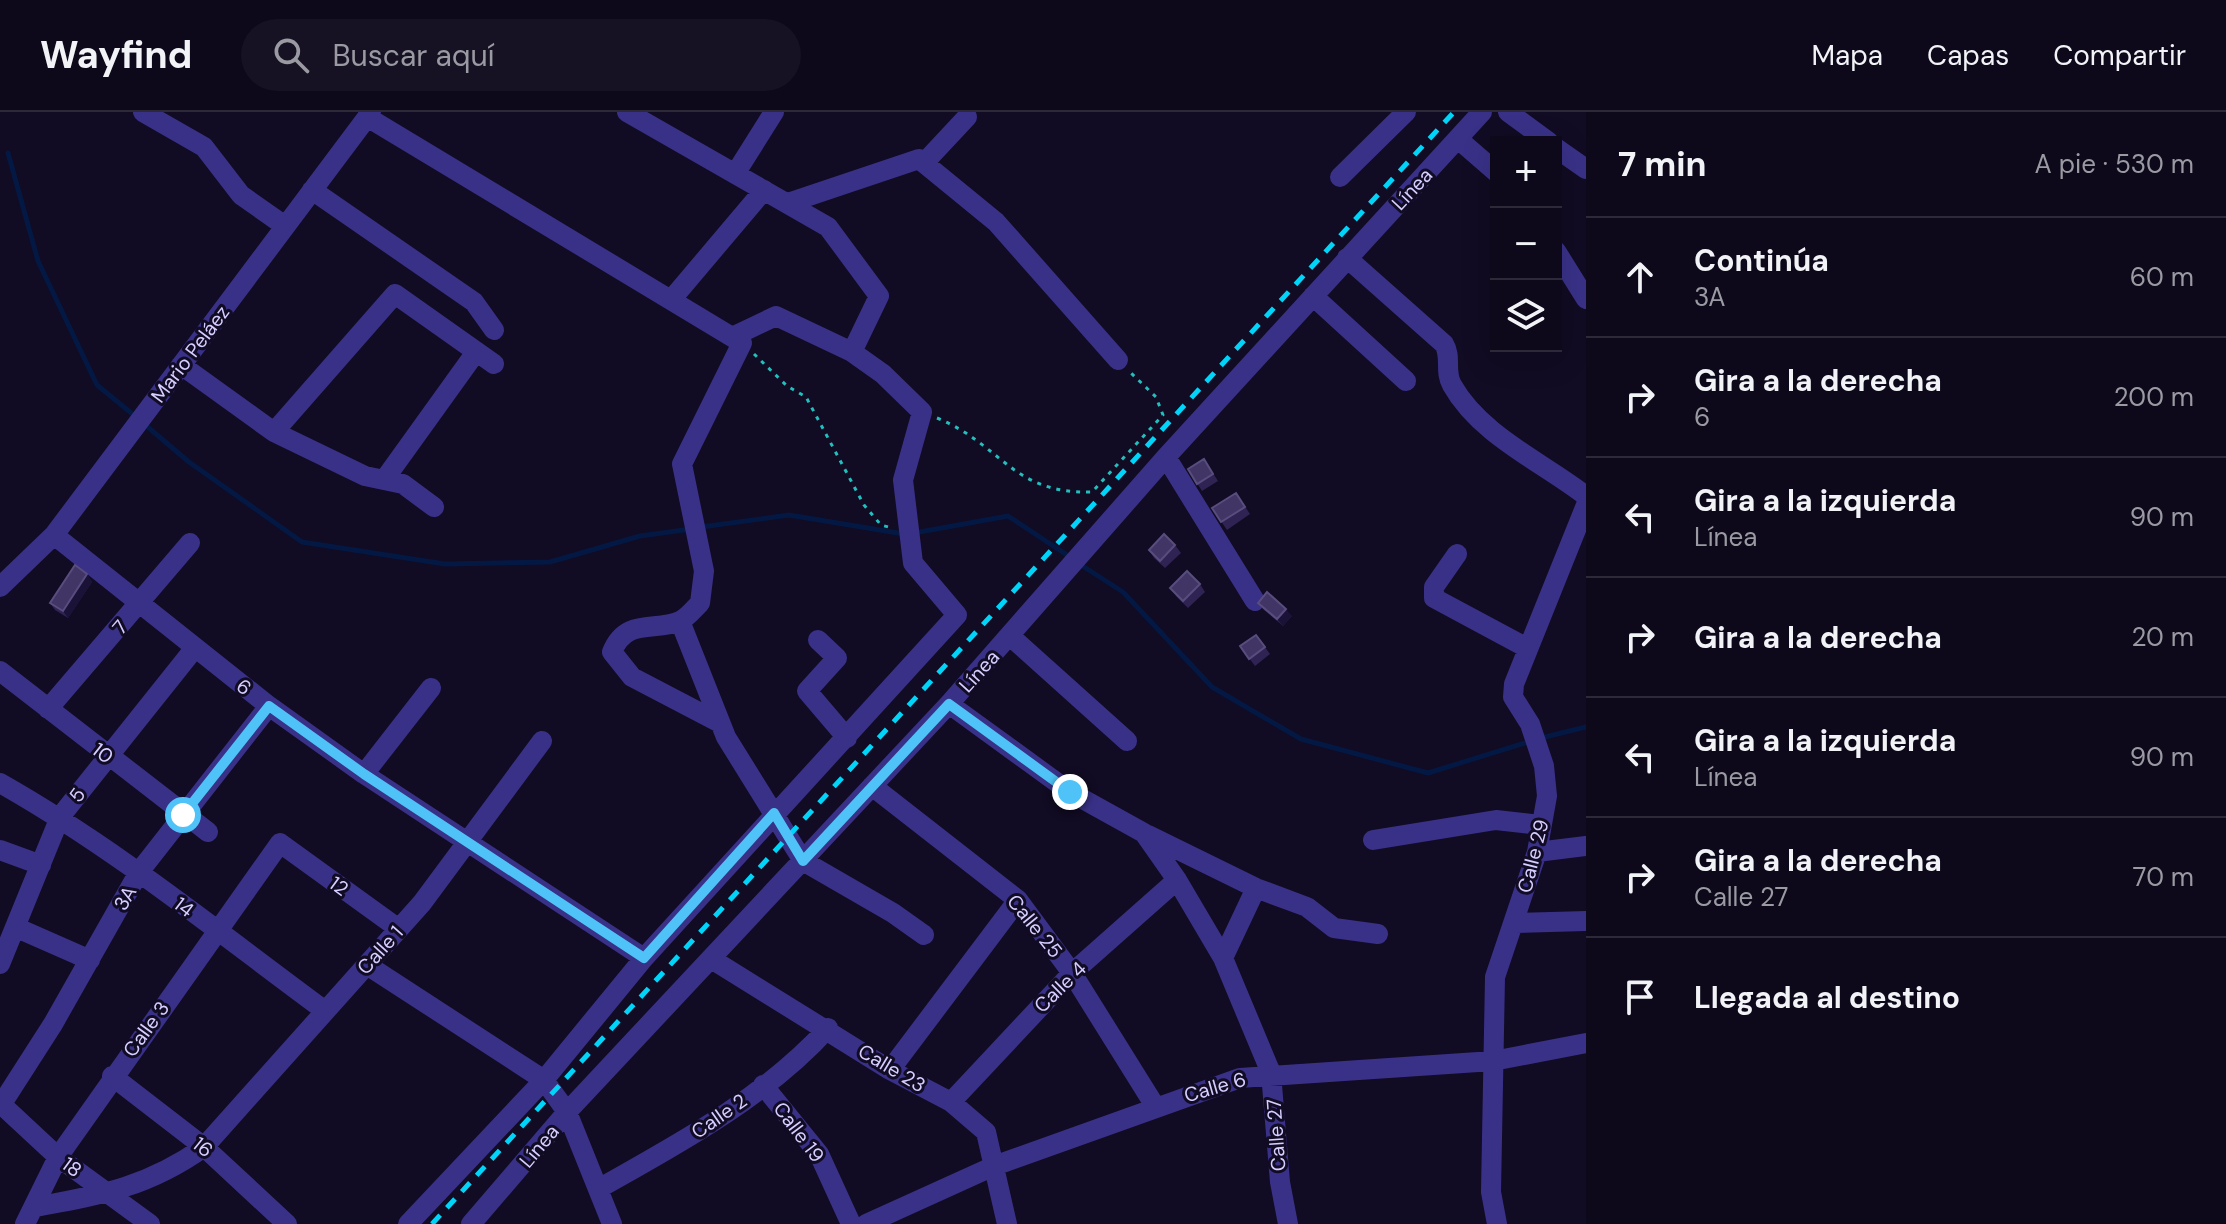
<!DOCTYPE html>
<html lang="es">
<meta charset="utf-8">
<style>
:root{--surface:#0d081a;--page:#161123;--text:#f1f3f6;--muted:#9a9aa2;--line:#2d2939}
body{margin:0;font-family:"DM Sans",sans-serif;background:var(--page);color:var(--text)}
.controls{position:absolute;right:24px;top:24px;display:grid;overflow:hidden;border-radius:0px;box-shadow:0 8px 32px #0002}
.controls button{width:72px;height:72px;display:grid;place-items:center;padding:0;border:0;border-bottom:2px solid var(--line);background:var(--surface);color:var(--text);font:40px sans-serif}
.stop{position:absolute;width:24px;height:24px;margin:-18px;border:6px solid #4fc3f7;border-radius:50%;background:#fff}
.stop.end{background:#4fc3f7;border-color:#fff;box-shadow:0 2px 8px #0008}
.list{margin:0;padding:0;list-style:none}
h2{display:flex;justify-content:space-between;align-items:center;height:104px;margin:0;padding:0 32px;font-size:34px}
h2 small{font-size:26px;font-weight:400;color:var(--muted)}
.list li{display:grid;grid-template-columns:52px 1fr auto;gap:24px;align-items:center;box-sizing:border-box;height:120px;padding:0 32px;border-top:2px solid var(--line)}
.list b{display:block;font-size:30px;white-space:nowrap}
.list p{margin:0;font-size:26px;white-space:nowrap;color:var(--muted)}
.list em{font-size:26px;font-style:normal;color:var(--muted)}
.icon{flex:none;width:44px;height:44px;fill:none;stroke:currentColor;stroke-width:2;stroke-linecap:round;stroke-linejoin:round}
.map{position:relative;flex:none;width:1586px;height:1112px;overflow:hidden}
header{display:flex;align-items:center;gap:48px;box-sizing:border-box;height:112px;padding:0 40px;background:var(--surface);border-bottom:2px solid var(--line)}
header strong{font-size:38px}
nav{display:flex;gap:44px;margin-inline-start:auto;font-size:28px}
.search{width:560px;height:72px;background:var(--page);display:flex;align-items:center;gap:20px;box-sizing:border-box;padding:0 28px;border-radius:44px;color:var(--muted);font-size:30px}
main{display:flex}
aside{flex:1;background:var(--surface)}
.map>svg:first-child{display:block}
</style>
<header>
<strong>Wayfind</strong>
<div class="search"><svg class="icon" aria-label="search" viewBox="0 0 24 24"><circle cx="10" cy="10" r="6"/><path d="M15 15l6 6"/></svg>Buscar aquí</div>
<nav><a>Mapa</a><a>Capas</a><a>Compartir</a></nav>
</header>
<main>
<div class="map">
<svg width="1586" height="1112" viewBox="0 0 1586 1112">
<rect width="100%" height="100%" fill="#110b23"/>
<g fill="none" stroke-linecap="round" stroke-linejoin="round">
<!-- stream -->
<path stroke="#041844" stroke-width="5" d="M8,41L38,149L97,273L135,304
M143,311L189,350L302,430L445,452L550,450L640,424L691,417
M701,415L789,403L904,422
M914,421L1008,404L1070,445
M1078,451L1123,480L1212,575L1301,627L1428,661L1531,629
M1541,626L1586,615"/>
<!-- path -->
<path stroke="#22bfbd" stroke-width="3" stroke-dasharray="4 6" stroke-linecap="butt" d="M754,242L787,274L806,285L864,393L881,413L892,416
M937,306C1003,333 1011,382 1092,380L1163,303L1156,285L1131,261"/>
<!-- minor -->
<path stroke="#393187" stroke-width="20" d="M143,0L204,35L241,83L285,114
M627,0L828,115L879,184L852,240
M1508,0L1549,30
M367,5L742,231L682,352L704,459L700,491C695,496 687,506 680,509C655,520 626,505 612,540L632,565L720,611
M1458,27L1496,60
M1556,36L1586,57
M924,51L967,5
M735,62L774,0
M1340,65L1406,0
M312,78L474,190L494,218
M788,91L919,47L996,110L1118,248
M1556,139L1586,187
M1347,146L1444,232C1452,245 1444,259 1452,273C1480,323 1542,350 1586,384
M1313,184L1406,269
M671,188L764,78
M181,253L274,320L365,364L403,372L434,395
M274,320L395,182L494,252
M1166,345L1255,489
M384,368L476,240
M54,423L269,594L364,662L644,846
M1457,442L1434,475V486L1527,536
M0,475L54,423L371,0
M680,509L726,625L803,749L893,801L924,823
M1010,524L1127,629
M818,528L837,546L807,579L847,626
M0,559L208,720
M949,592L1070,680L1144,721L1177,768L1223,846L1271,961L1280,1070L1288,1112
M48,597L190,431
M364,662L431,576
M0,671C115,736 218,820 324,898
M872,674L1018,788L1072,861L1155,994
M1148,723L1256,776L1307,795L1334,816L1378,822
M1373,728L1496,708L1540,713
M0,738L41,753
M1537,740L1586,734
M1515,811L1586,809
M15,815L90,848
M1223,846L1256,776
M713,848L890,958L951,990L986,1020L1007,1112
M0,852L60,705L194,537
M367,853L544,968L567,1000L612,1112
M890,958L1018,788
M112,964L204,1035L287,1112
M763,973L819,1042L851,1112
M951,990L1072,861L1177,768
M0,991L58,1045L150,1112
M1,993L53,912L139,760L269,594
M598,1077C678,1032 766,985 828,916
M35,1095C101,1083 148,1075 204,1035L422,791L542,629
M25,1112L58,1045L280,731L399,817
M408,1112L544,968L644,846L957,503L913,451L903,368L922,300L883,262L852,240L776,204L732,225
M471,1112L567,1000L949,592L1166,345L1482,0
M866,1112L994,1054L1240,966L1493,949L1586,931
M1497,1112L1491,1080L1495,865L1537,740L1547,684L1544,654L1530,612L1513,585L1514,572L1586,393"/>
<!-- rail -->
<path stroke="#00d5f9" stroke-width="5" stroke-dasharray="12 10" stroke-linecap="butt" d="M432,1112L1454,0"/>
</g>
<!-- wall -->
<path fill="#2f2353" d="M1204,347L1218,369L1202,379L1188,357Z
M1236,381L1250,402L1227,418L1212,396Z
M1175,433L1181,441L1165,456L1154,446L1149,438Z
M87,462L92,470L68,506L55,498L50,491Z
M1200,472L1205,480L1188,496L1176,484L1170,476Z
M1258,491L1292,504L1283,514L1264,498Z
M1256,523L1270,542L1255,554L1240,534Z"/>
<!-- shaded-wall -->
<path fill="#1b1238" d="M87,462L92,470L68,506L63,499Z
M1286,497L1292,504L1283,514L1277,507Z"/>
<!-- building -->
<path fill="#413565" stroke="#584d7e" stroke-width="2" d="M1204,347L1213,362L1197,372L1188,357Z
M1236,381L1245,395L1221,410L1212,396Z
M1164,422L1175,433L1160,449L1149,438Z
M75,453L87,462L63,499L50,491Z
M1187,459L1200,472L1183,489L1170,476Z
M1267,480L1286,497L1277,507L1258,491Z
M1256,523L1265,535L1249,547L1240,534Z"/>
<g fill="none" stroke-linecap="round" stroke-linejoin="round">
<!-- route -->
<path stroke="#4fc3f7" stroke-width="10" d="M183,703L269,594L364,662L644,846L774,701L803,749L949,592L1070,680"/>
</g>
<g text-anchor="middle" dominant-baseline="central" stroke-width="6" stroke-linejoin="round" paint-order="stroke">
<!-- street labels -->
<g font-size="20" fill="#d6ceff" stroke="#110b23">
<text transform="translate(1412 77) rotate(-47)">Línea</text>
<text transform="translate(190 242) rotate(-53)">Mario Peláez</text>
<text transform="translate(120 515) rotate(-49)">7</text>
<text transform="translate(979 559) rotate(-48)">Línea</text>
<text transform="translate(244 575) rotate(37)">6</text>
<text transform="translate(103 641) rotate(38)">10</text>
<text transform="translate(77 683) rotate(-53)">5</text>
<text transform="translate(1533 744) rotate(-76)">Calle 29</text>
<text transform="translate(339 774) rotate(36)">12</text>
<text transform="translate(125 786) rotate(-60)">3A</text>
<text transform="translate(184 795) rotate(37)">14</text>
<text transform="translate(1035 814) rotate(51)">Calle 25</text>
<text transform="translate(380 838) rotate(-48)">Calle 1</text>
<text transform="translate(1060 875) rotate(-44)">Calle 4</text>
<text transform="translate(146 917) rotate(-54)">Calle 3</text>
<text transform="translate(892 956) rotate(31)">Calle 23</text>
<text transform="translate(1215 975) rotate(-16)">Calle 6</text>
<text transform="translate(719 1004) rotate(-35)">Calle 2</text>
<text transform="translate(799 1020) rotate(53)">Calle 19</text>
<text transform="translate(1276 1023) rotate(-94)">Calle 27</text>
<text transform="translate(539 1034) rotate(-50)">Línea</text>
<text transform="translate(203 1035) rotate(39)">16</text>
<text transform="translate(72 1055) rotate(36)">18</text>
</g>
</g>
</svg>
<div class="controls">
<button>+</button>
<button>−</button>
<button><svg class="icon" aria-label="layers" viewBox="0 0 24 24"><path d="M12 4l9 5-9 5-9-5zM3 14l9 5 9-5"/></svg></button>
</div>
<div class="stop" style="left:183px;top:703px"></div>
<div class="stop end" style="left:1070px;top:680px"></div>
</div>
<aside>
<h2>7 min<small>A pie · 530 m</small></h2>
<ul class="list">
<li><svg class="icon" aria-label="ahead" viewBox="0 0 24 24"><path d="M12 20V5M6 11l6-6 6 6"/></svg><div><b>Continúa</b><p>3A</p></div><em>60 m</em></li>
<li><svg class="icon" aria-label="right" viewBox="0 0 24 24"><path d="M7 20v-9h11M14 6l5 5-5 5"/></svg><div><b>Gira a la derecha</b><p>6</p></div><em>200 m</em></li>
<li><svg class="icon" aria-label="left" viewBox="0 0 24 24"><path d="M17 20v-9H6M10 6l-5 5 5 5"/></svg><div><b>Gira a la izquierda</b><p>Línea</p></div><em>90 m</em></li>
<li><svg class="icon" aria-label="right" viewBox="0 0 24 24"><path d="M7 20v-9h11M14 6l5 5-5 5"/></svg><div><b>Gira a la derecha</b></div><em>20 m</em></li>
<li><svg class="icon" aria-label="left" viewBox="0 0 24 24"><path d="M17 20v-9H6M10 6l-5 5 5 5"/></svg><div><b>Gira a la izquierda</b><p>Línea</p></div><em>90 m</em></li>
<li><svg class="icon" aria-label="right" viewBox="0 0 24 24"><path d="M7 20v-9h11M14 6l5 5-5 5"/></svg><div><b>Gira a la derecha</b><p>Calle 27</p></div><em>70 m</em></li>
<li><svg class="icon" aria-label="arrive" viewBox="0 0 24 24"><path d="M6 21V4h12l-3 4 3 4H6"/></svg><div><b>Llegada al destino</b></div></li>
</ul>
</aside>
</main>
